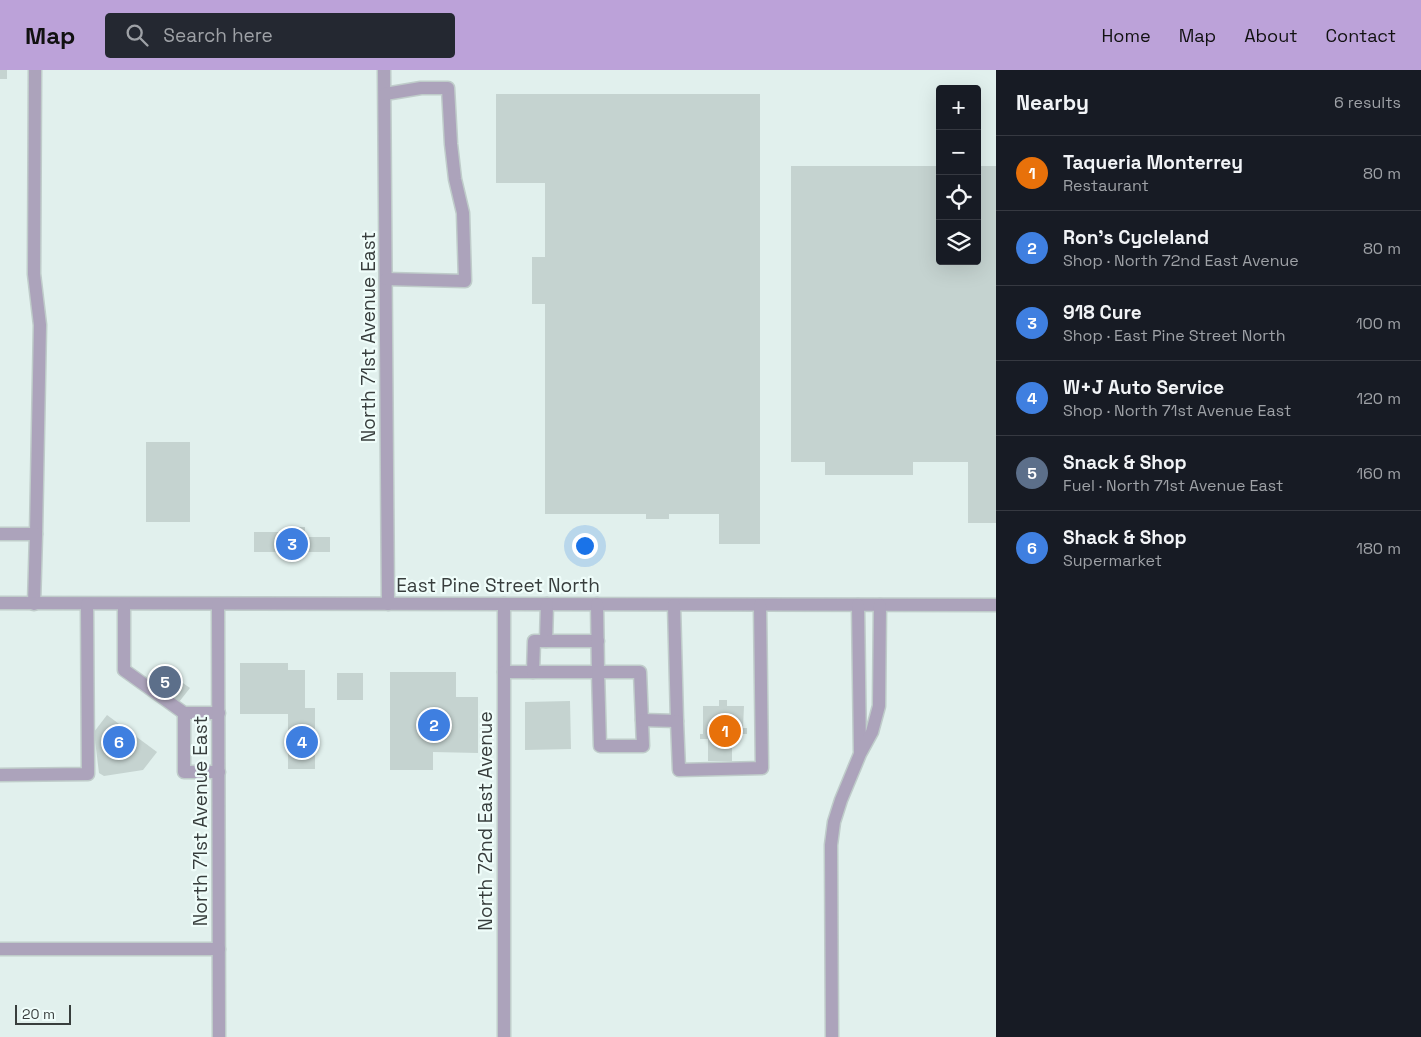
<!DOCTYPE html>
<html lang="en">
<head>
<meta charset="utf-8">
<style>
  body { margin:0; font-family:"Space Grotesk",sans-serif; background:#242831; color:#f1f3f6 }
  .controls { position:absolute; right:15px; top:15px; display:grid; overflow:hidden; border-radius:5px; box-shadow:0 5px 20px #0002 }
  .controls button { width:45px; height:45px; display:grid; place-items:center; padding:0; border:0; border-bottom:1px solid #363941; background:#171b24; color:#f1f3f6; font:25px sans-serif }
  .scale { position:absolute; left:15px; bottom:12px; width:56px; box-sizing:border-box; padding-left:5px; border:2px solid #383e3d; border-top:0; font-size:14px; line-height:18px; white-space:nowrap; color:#383e3d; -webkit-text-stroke:4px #effdfa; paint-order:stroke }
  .you { position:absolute; left:584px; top:475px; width:18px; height:18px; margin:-12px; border:4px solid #fff; border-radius:50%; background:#1a73e8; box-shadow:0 0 0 8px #1a73e833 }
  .badge { display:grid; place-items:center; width:32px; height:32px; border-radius:50%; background:#bca2d9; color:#fff; font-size:16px; font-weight:700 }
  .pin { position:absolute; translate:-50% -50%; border:2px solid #fff; box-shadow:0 1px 5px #0006 }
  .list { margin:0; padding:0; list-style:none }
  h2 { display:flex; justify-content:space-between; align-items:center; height:65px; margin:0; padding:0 20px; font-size:21px }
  h2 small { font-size:16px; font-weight:400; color:#9ea1a6 }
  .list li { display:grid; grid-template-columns:32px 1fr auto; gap:15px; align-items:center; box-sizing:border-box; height:75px; padding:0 20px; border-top:1px solid #363941 }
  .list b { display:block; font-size:19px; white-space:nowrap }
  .list p { margin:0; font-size:16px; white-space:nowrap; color:#9ea1a6 }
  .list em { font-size:16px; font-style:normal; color:#9ea1a6 }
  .icon { flex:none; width:28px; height:28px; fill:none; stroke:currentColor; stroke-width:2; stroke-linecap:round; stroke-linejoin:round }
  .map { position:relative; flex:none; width:996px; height:967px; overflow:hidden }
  header { display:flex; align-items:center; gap:30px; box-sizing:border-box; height:70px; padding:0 25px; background:#bca2d9; color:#111 }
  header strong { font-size:24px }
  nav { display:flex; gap:28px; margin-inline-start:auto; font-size:18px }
  .search { width:350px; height:45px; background:#242831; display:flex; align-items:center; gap:12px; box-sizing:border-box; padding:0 18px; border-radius:5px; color:#9ea1a6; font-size:19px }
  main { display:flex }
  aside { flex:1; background:#171b24 }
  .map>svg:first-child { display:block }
  .building { fill:#c5d3d0 }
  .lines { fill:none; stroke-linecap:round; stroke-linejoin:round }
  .minor-casing { stroke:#bfccca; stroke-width:15 }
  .minor { stroke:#aca3bb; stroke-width:12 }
  .labels { text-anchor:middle; stroke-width:4.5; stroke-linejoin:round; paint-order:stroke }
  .street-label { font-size:19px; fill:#383e3d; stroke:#effdfa }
</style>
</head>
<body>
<header>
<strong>Map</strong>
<div class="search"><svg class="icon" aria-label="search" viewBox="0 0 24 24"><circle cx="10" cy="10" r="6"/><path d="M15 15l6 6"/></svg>Search here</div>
<nav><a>Home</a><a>Map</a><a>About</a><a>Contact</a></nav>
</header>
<main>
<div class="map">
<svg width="996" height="967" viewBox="0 0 996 967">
  <rect width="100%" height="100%" fill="#e1f0ed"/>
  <g class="building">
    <rect x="0" y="0" width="7" height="9"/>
    <path d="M496,24H760V474H719V444H669V449H646V444H545V234H532V187H545V113H496Z"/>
    <path d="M791,96H940V191H977V96H996V453H968V392H913V405H825V392H791Z"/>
    <rect x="146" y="372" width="44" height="80"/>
    <path d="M293,457H305V467H330V482H254V462H288V467H293Z"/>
    <path d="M240,593H288V600H305V638H315V699H288V644H240Z"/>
    <path d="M160,597L190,618L179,632L150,611Z"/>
    <path d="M390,602H456V627H478V683L433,682V700H390Z"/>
    <rect x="337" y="603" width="26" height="27"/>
    <path d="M719,630H727V636H744L743,658H747V664H732V691H708V669H700V664H703V636H719Z"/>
    <path d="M570,631L571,679L525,680V632Z"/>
    <path d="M107,645L157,682L143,700L104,706L99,703L94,662Z"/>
  </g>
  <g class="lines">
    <defs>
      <g id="minor">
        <path d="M35,0L34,204L40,255L36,464"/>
        <path d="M384,0L388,534"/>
        <path d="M385,24L421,18H448L451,74L455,109L463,143L465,211L386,209"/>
        <path d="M0,464H36L34,534"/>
        <path d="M0,533L996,535"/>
        <path d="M124,534V600L184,643H219"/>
        <path d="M218,534L219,967"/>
        <path d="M504,534V967"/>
        <path d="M547,534L546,571H598"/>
        <path d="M858,535L860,681"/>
        <path d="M504,602H598L597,534"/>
        <path d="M533,602L534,571H546"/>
        <path d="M598,602H640L643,676H600Z"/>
        <path d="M184,643V702H219"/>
        <path d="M642,650L677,651L674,535"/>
        <path d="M677,651L679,700L762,698L760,535"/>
        <path d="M0,705L88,704L87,534"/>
        <path d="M0,879H219"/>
        <path d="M832,967L831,775L834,752L841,730L860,684L872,662L879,636L880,535"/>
      </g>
    </defs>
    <use href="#minor" class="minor-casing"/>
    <use href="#minor" class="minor"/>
  </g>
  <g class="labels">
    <g class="street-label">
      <text transform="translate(368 267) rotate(-90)" y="7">North 71st Avenue East</text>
      <text x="498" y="522">East Pine Street North</text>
      <text transform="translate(200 751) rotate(-90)" y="7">North 71st Avenue East</text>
      <text transform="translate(485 751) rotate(-90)" y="7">North 72nd East Avenue</text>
    </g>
  </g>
</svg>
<div class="controls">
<button>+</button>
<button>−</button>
<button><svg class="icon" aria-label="locate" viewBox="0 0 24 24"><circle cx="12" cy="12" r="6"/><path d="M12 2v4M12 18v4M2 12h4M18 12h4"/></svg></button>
<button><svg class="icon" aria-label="layers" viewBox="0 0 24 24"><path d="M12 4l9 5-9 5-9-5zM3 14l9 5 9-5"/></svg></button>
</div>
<div class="scale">20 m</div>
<div class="you"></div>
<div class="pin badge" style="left:725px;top:661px;background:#e8710a">1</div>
<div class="pin badge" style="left:434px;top:655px;background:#3f7fe0">2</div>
<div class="pin badge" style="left:292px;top:474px;background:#3f7fe0">3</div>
<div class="pin badge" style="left:302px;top:672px;background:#3f7fe0">4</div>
<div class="pin badge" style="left:165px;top:612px;background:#5c6f8a">5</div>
<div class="pin badge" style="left:119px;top:672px;background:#3f7fe0">6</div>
</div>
<aside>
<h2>Nearby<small>6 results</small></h2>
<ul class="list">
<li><span class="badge" style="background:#e8710a">1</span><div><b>Taqueria Monterrey</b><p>Restaurant</p></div><em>80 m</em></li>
<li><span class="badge" style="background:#3f7fe0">2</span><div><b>Ron's Cycleland</b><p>Shop · North 72nd East Avenue</p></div><em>80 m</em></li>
<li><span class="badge" style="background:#3f7fe0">3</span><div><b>918 Cure</b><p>Shop · East Pine Street North</p></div><em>100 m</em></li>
<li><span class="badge" style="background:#3f7fe0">4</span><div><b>W+J Auto Service</b><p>Shop · North 71st Avenue East</p></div><em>120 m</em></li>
<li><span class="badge" style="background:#5c6f8a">5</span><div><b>Snack &amp; Shop</b><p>Fuel · North 71st Avenue East</p></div><em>160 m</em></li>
<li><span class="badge" style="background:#3f7fe0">6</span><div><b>Shack &amp; Shop</b><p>Supermarket</p></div><em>180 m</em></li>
</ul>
</aside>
</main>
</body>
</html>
